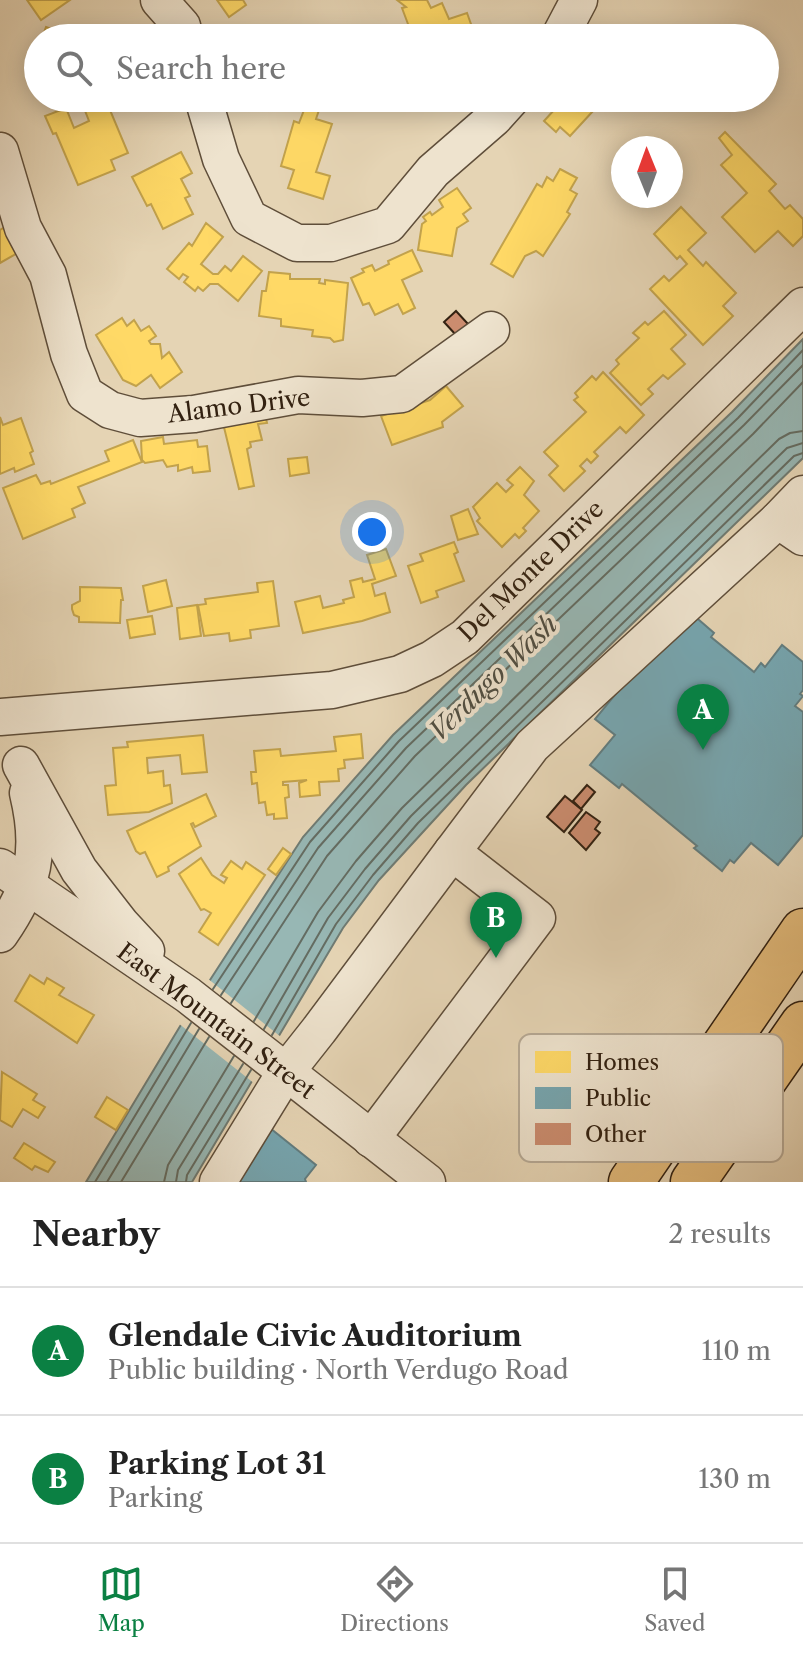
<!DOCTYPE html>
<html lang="en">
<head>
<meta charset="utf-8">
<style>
  body { margin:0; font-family:"Libre Caslon Text",serif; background:#f6f6f6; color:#222 }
  .compass { position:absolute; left:611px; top:136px; width:72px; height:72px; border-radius:50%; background:#fff; box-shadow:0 4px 20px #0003; rotate:359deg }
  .you { position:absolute; left:372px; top:532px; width:28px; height:28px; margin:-20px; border:6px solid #fff; border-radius:50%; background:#1a73e8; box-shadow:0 0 0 12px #1a73e833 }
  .badge { display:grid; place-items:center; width:52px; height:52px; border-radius:50%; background:#0b8043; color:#fff; font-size:26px; font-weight:700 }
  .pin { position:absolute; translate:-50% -66px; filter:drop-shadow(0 2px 4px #0008) }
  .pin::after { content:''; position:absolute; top:42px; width:28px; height:24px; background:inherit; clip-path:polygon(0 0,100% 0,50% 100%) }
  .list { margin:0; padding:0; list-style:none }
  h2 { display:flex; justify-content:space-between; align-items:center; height:104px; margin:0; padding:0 32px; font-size:34px }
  h2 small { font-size:26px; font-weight:400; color:#767676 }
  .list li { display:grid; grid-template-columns:52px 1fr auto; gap:24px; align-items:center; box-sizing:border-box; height:128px; padding:0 32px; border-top:2px solid #e0e0e0 }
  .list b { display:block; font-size:30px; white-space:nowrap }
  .list p { margin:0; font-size:26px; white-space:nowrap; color:#767676 }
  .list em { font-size:26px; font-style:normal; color:#767676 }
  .icon { flex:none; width:44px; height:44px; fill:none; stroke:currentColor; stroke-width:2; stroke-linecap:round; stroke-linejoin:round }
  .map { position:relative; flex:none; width:803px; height:1182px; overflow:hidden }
  .search { position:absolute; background:#fff; box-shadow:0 4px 20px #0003; left:24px; right:24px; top:24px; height:88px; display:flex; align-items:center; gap:20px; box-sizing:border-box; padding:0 28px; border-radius:44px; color:#767676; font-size:30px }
  .sheet { height:360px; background:#fff }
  nav { display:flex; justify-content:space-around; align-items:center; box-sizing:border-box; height:112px; border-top:2px solid #e0e0e0; background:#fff; font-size:22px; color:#767676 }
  nav a { display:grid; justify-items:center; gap:4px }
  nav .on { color:#0b8043 }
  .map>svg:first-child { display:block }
  .water { fill:#97b7b4; stroke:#6f7b73; stroke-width:2 }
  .pier { fill:#e5d4b4 }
  .homes { fill:#ffd966; stroke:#c2a24c; stroke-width:2 }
  .public { fill:#76a5af; stroke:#627d80; stroke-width:2 }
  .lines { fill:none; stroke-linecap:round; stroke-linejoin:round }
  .shore { stroke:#646c62; stroke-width:2 }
  .building { fill:#cb8c6f; stroke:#322111; stroke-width:2 }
  .minor-casing { stroke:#5f4e3a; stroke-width:39 }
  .major-casing { stroke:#322111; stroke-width:47 }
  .minor { stroke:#eee3ce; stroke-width:36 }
  .major { stroke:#e2ba7a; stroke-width:44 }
  .labels { text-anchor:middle; stroke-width:8; stroke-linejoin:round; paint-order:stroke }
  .street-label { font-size:24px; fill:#322111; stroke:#eee3ce }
  .water-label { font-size:26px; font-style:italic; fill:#504e42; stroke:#eee3ce }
  .key { fill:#eee3ce; stroke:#b6a995; stroke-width:2 }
  .key-label { font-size:22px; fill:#322111 }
</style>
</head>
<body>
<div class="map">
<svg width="803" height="1182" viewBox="0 0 803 1182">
  <rect width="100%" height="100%" fill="#e5d4b4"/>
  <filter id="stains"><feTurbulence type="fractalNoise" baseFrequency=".0025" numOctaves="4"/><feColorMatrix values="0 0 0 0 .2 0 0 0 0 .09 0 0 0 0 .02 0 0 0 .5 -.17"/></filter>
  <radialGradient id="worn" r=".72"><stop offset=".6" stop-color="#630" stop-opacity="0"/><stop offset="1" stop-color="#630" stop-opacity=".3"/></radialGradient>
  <path class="water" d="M803,339V458L466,785L379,880L343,928L192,1182H86L182,1023L303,837L393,735L732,412Z"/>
  <path class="pier" d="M207,978L281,1037L255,1084L178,1023Z"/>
  <g class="homes">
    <path d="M27,0H70L41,20Z"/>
    <path d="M217,0H243L246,5L229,17Z"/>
    <path d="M397,0H427L431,8L442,3L449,19L467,13L476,38H407L411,32L402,8L406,7Z"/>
    <path d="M46,27L64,34L67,27L90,35L89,38H42Z"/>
    <path d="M95,98H105L128,153L111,160L115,170L78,185L56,133L53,134L45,116L66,108L74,128L89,121L82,103Z"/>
    <path d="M295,98H323L316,119L332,124L316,172L330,176L323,199L288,188L294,170L281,166L294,121L299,123L304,110L293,106Z"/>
    <path d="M565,98H611L608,101L605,98L570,136L560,127L556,132L544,121Z"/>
    <path d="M725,132L776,184L769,191L785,209L790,205L803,219V236L793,246L778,231L755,252L722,217L747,193L721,165L732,155L719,138Z"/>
    <path d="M181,152L192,173L181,179L190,196L185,198L193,214L163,229L151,204L147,206L132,177Z"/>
    <path d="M560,169L577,178L570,190L577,194L567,212L570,214L543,256L536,251L525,256L513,277L491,264L537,184L542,187L547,177L553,181Z"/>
    <path d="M457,188L471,208L463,214L468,221L457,228L452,256L418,250L422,224L426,221L423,217L430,212L432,215L443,207L439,200Z"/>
    <path d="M681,207L706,233L688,250L703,266L706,262L736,293L723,306L733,316L703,345L650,289L664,276L669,281L687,264L680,256L677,259L654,234Z"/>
    <path d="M206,223L223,237L201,264L213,274H218L225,266L231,271L243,256L262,271L238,301L218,284H210L203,291L198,287L195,291L184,282L188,277L183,274L179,279L167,269L189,243L192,246Z"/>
    <path d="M7,226L21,251L0,263V230Z"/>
    <path d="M412,250L422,271L402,280L415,308L403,314L398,304L375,315L369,303L363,305L351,278L364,272L362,269L372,265L375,271L389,264L388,261Z"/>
    <path d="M269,272L290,274V279H320L319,283L325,284V280L348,283L343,340L334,342L330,338L312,336L313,330L281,326V319L259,316L262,291H266Z"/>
    <path d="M664,311L686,335L671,349L685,364L668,379L663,375L648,389L653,394L641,405L610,373L619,364L616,360L639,338L633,333L645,322L648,325Z"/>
    <path d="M122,318L127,326L134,320L141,331L149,326L156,336L149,341L151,344H160L162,358L169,352L182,372L160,388L151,375L136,386L123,380L96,335Z"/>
    <path d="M603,372L644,415L626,433L620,427L594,452L598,456L591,463L587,459L580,466L585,471L564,491L549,475L558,466L544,452L586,412L574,400L578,397L575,393L592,376L596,380Z"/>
    <path d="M446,386L463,406L442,422L443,427L392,445L381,416L430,400Z"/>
    <path d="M264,410L267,423L258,424L262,440L250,442L251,447L247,449L254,486L239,489L222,419Z"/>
    <path d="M0,417L3,425L21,418L33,451L30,453L34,464L15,472L14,468L0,474Z"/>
    <path d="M163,437L164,444L197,440L198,447L207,446L210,471L193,473L192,467L178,471V465L167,467L163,460L145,463L142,460L141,441Z"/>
    <path d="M133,440L142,462L78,487L85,503L72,509L75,517L23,539L3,488L36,475L41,484L50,481L51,484L109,461L105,451Z"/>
    <path d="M307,457L309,473L290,476L288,459Z"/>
    <path d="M520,467L534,481L524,495L539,511L523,528L526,531L519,538L515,534L502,547L477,521L480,518L473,507L497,483L506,492L513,485L507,480Z"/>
    <path d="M468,509L478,534L458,540L451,516Z"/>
    <path d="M454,542L458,552L454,554L464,581L436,591L438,597L421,603L408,566L423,561L420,554Z"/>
    <path d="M386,549L396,576L372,584L375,596L385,593L390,612L362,621L303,633L295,602L320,596L323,608L344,603L343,600L354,597L350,581L362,578L363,582L375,579L367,555Z"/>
    <path d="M166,580L172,606L148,612L143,586Z"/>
    <path d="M273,581L279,626L250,630L251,638L230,641L229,633L204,636L198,605L206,604L205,599L258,592L257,583Z"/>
    <path d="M80,587L121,588L123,600H121L120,623L79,622V617L74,615L72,609V605L80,601Z"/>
    <path d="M197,605L201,636L180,639L177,608Z"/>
    <path d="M152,616L155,634L130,638L127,620Z"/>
    <path d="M361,734L363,758L344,760L345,768L338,769L339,781L319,782L320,795L300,797L299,783L307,780L283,782V785H288L289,797L285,798L287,818L274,819V814L267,815L265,802L259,803L257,783L252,784L251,772H256L254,751L280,749L281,756L336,751L334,737Z"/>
    <path d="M203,735L207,772L182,774L180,755L147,758L148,773L163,771L164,786L170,785L172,803L149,812L108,815L105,786L116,785L113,748L128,747L127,742Z"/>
    <path d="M206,794L216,816L195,827L193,823L191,824L201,846L168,867L169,871L157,877L145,852L140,854L136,851L127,831Z"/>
    <path d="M283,848L291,854L276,875L268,869Z"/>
    <path d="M201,858L212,875L224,883L227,878L221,875L231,861L242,869L246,862L265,875L218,945L199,932L211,913L204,909L201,910L179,874Z"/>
    <path d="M30,975L44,984L47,978L64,988L59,995L94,1015L77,1043L15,1001Z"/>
    <path d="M2,1072L37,1094L33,1100L45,1107L38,1118L23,1109L12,1127L0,1120Z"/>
    <path d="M107,1097L128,1110L116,1130L95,1117Z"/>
    <path d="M24,1143L55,1162L48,1172L35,1166L32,1170L14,1158Z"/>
  </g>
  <g class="public">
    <path d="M691,613L714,633L711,637L754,672L761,663L765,667L782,645L803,662V690L800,694L803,696L795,706L803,712V835L778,865L751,843L734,863L730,860L722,871L694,848L697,846L622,784L619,788L590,765L615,735L595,719L647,656Z"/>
    <path d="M270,1128L316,1165L305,1179L306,1182H240L233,1174Z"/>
  </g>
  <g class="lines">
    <g class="shore">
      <path d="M213,989L310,842L399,741L738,418L803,350"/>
      <path d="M221,995L318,848L406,748L744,425L803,365"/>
      <path d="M231,1003L327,856L415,756L753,434L803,382"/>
      <path d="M254,1021L318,912L356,861L402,808L779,439L790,433L803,431"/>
      <path d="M264,1029L328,918L365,869L411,816L787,448L803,443"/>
      <path d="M272,1035L336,924L373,875L418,823L794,456L803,453"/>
      <path d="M95,1182L191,1023"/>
      <path d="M107,1182L199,1029"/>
      <path d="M121,1182L209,1037"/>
      <path d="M164,1182L168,1165L234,1056"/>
      <path d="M176,1182L178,1170L243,1064"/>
      <path d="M186,1182L187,1175L251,1070"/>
    </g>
  </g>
  <g class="building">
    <path d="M456,311L468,324L456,335L444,322Z"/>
    <path d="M587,785L595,792L581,809L573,801Z"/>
    <path d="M565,796L582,810L564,832L547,817Z"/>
    <path d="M586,812L600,822L595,829L600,833L586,850L569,833Z"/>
  </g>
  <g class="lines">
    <defs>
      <g id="minor">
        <path d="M159,0L182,26L185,38"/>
        <path d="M559,38L579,0"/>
        <path d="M203,98L221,159L249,218L297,243H331L388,225L433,171L494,118L512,98"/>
        <path d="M0,151L23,228L48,275L69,354L85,394L110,410L140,418L194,414L298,395L362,398L402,394L491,330"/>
        <path d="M803,494L778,520L803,537"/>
        <path d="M0,717L332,690L400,674L432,659L465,637L803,306"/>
        <path d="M21,765L79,870L121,924L146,951"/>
        <path d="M452,852L532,746L778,520"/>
        <path d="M0,867L188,995L427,1182"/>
        <path d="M0,934C34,885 42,851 28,793"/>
        <path d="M218,1182L285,1073L319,1030L452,852L537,918L371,1139"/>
      </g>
      <g id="major">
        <path d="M631,1182L803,931"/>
        <path d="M693,1182L803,1024"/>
      </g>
    </defs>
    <use href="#minor" class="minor-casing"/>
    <use href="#major" class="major-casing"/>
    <use href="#minor" class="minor"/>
    <use href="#major" class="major"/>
  </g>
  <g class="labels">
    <g class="street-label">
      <text transform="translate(239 406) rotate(-7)" y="8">Alamo Drive</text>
      <text transform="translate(531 571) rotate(-44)" y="8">Del Monte Drive</text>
      <text transform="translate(216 1021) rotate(37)" y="8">East Mountain Street</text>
    </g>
    <g class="water-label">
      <text transform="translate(493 678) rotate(-44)" y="9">Verdugo Wash</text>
    </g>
  </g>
  <rect x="519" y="1034" width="264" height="128" rx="12" class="key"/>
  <rect x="535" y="1051" width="36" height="22" fill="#ffd966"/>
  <rect x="535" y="1087" width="36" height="22" fill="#76a5af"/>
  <rect x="535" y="1123" width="36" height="22" fill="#cb8c6f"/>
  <g class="key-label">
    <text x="585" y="1070">Homes</text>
    <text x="585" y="1106">Public</text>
    <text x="585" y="1142">Other</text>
  </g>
  <rect width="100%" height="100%" filter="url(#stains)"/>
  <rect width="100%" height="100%" fill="url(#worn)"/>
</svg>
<svg class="compass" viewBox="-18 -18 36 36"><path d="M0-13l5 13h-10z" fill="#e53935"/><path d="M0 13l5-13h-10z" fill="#767676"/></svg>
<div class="you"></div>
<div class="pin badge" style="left:703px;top:750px">A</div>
<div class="pin badge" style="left:496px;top:958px">B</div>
<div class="search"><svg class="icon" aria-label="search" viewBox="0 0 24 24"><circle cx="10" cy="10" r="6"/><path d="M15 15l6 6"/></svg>Search here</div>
</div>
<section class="sheet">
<h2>Nearby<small>2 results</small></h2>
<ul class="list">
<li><span class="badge">A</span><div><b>Glendale Civic Auditorium</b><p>Public building · North Verdugo Road</p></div><em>110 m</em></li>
<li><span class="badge">B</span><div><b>Parking Lot 31</b><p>Parking</p></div><em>130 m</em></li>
</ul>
</section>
<nav>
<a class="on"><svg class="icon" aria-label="map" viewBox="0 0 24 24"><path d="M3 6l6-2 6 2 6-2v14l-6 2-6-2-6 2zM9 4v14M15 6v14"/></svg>Map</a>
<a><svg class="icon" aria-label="directions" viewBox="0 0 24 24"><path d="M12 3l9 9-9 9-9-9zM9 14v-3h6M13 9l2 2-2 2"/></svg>Directions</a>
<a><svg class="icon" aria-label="saved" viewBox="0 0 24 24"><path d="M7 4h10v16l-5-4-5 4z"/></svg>Saved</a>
</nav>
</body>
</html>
